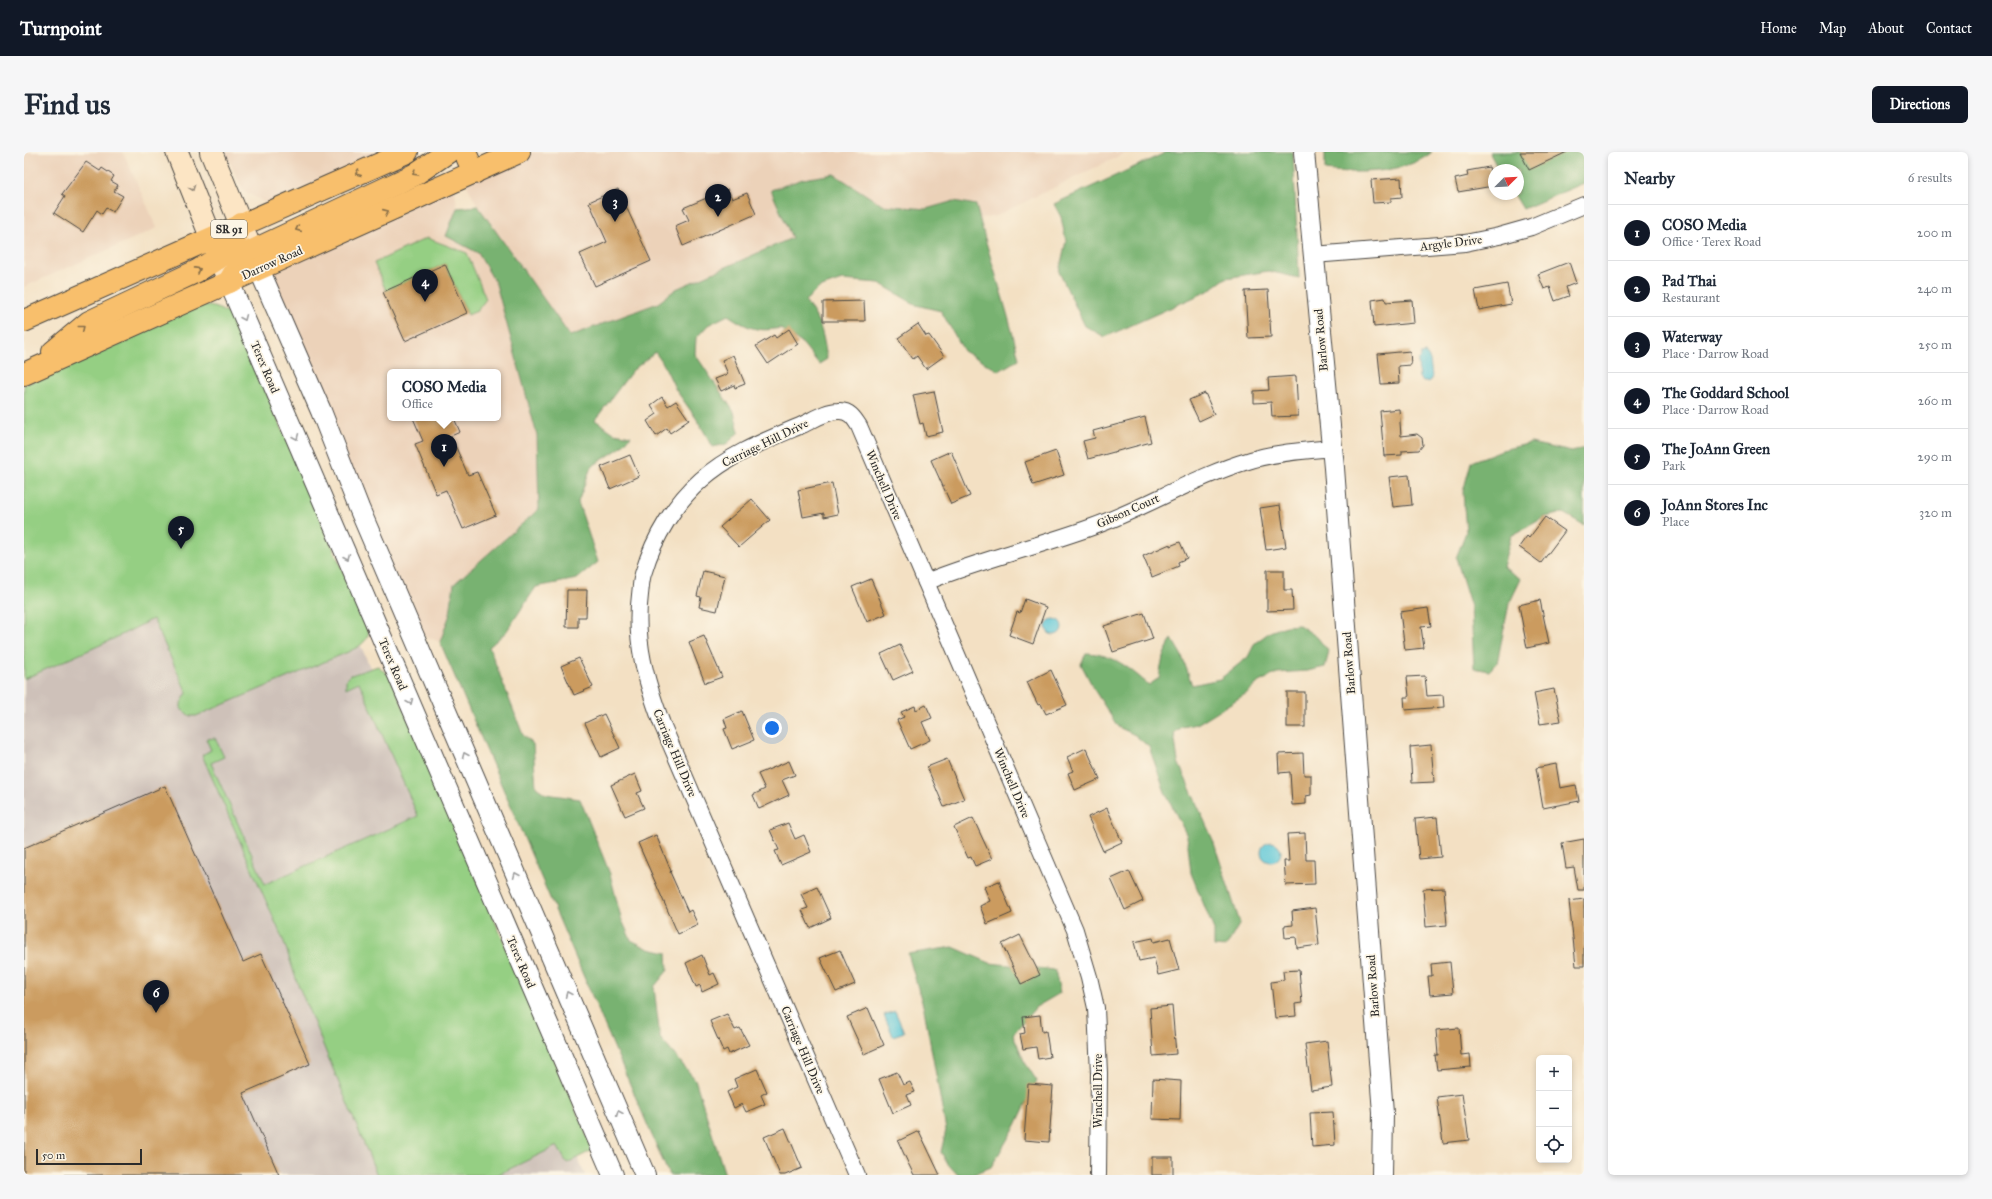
<!DOCTYPE html>
<html lang="en">
<head>
<meta charset="utf-8">
<style>
  body { margin:0; font-family:"IM FELL Great Primer",serif; background:#f6f6f7; color:#1f2937 }
  .controls { position:absolute; right:12px; bottom:12px; display:grid; overflow:hidden; border-radius:6px; box-shadow:0 2px 6px #0003 }
  .controls button { width:36px; height:36px; display:grid; place-items:center; padding:0; border:0; border-bottom:1px solid #e0e1e3; background:#fff; color:#1f2937; font:20px sans-serif }
  .compass { position:absolute; left:1464px; top:12px; width:36px; height:36px; border-radius:50%; background:#fff; box-shadow:0 2px 6px #0003; rotate:66deg }
  .scale { position:absolute; left:12px; bottom:10px; width:106px; box-sizing:border-box; padding-left:4px; border:2px solid #2b2b2b; border-top:0; font-size:11px; line-height:14px; white-space:nowrap; color:#2b2b2b; -webkit-text-stroke:3px #fcf5e5; paint-order:stroke }
  .you { position:absolute; left:748px; top:576px; width:14px; height:14px; margin:-10px; border:3px solid #fff; border-radius:50%; background:#1a73e8; box-shadow:0 0 0 6px #1a73e833 }
  .badge { display:grid; place-items:center; width:26px; height:26px; border-radius:50%; background:#111827; color:#fff; font-size:13px; font-weight:700 }
  .pin { position:absolute; translate:-50% -33px; filter:drop-shadow(0 1px 2px #0008) }
  .pin::after { content:''; position:absolute; top:21px; width:14px; height:12px; background:inherit; clip-path:polygon(0 0,100% 0,50% 100%) }
  .popup { position:absolute; left:363px; top:217px; width:114px; height:52px; box-sizing:border-box; display:grid; place-content:center; border-radius:6px; background:#fff; filter:drop-shadow(0 1px 3px #0005); font-size:13px; white-space:nowrap; color:#747a83 }
  .popup b { font-size:15px; color:#1f2937 }
  .popup::after { content:''; position:absolute; left:50%; top:100%; margin-left:-8px; border:8px solid transparent; border-top-color:#fff }
  .list { margin:0; padding:0; list-style:none }
  h2 { display:flex; justify-content:space-between; align-items:center; height:52px; margin:0; padding:0 16px; font-size:17px }
  h2 small { font-size:13px; font-weight:400; color:#747a83 }
  .list li { display:grid; grid-template-columns:26px 1fr auto; gap:12px; align-items:center; box-sizing:border-box; height:56px; padding:0 16px; border-top:1px solid #e0e1e3 }
  .list b { display:block; font-size:15px; white-space:nowrap }
  .list p { margin:0; font-size:13px; white-space:nowrap; color:#747a83 }
  .list em { font-size:13px; font-style:normal; color:#747a83 }
  .icon { flex:none; width:22px; height:22px; fill:none; stroke:currentColor; stroke-width:2; stroke-linecap:round; stroke-linejoin:round }
  .map { position:relative; flex:none; width:1560px; height:1023px; overflow:hidden; border-radius:6px }
  header { display:flex; align-items:center; gap:24px; box-sizing:border-box; height:56px; padding:0 20px; background:#111827; color:#fff }
  header strong { font-size:19px }
  nav { display:flex; gap:22px; margin-inline-start:auto; font-size:14px }
  .intro { display:flex; align-items:center; justify-content:space-between; box-sizing:border-box; height:96px; padding:0 24px }
  h1 { margin:0; font-size:28px }
  .button { padding:10px 18px; border-radius:6px; background:#111827; color:#fff; font-size:14px; font-weight:700 }
  main { display:flex; gap:24px; padding:0 24px }
  aside { flex:1; background:#fff; border-radius:6px; box-shadow:0 2px 6px #0003 }
  .map>svg:first-child { display:block }
  .built { fill:#ecd2b9; fill-rule:evenodd }
  .industrial { fill:#cec1b9 }
  .green { fill:#95cf83; stroke:#607d57 }
  .forest { fill:#78b271; stroke:#526e4e }
  .water { fill:#5dc7d7; stroke:#447981 }
  .building { fill:#cb9b5f }
  .lines { fill:none; stroke-linecap:round; stroke-linejoin:round }
  .minor-casing { stroke:#494642; stroke-width:18 }
  .tertiary-casing { stroke:#494642; stroke-width:22 }
  .secondary-casing { stroke:#494642; stroke-width:24 }
  .primary-casing { stroke:#494642; stroke-width:24 }
  .minor { stroke:#fff; stroke-width:16 }
  .tertiary { stroke:#fff; stroke-width:20 }
  .secondary { stroke:#fce5c4; stroke-width:22 }
  .primary { stroke:#f8bf6c; stroke-width:22 }
  .oneway { stroke:#876e48 }
  .oneway2 { stroke:#948878 }
  .oneway3 { stroke:#a0a0a0 }
  .labels { text-anchor:middle; stroke-width:3.5; stroke-linejoin:round; paint-order:stroke }
  .shield { fill:#fcf5e5; stroke:#6a6863; stroke-width:1 }
  .shield-label { font-size:11px; font-weight:bold; fill:#2b2b2b }
  .street-label { font-size:12px; fill:#2b2b2b; stroke:#fcf5e5 }
</style>
</head>
<body>
<header>
<strong>Turnpoint</strong>
<nav><a>Home</a><a>Map</a><a>About</a><a>Contact</a></nav>
</header>
<div class="intro"><h1>Find us</h1><a class="button">Directions</a></div>
<main>
<div class="map">
<svg width="1560" height="1023" viewBox="0 0 1560 1023">
  <rect width="100%" height="100%" fill="#fcf5e5"/>
  <filter id="ink" filterUnits="userSpaceOnUse"><feTurbulence type="fractalNoise" baseFrequency=".025" numOctaves="2"/><feDisplacementMap in="SourceGraphic" scale="8" xChannelSelector="R" yChannelSelector="G"/><feConvolveMatrix kernelMatrix="1 2 1 2 8 2 1 2 1" color-interpolation-filters="sRGB"/></filter>
  <filter id="wash" filterUnits="userSpaceOnUse"><feTurbulence type="fractalNoise" baseFrequency=".012" numOctaves="4" result="noise"/><feDisplacementMap in="SourceGraphic" scale="16" xChannelSelector="R" yChannelSelector="G"/><feGaussianBlur stdDeviation="0.9" result="paint"/><feColorMatrix in="noise" values="0 0 0 0 0 0 0 0 0 0 0 0 0 0 0 0 0 1.4 0 .05"/><feComposite in="paint" operator="in"/></filter>
  <g filter="url(#wash)">
    <rect width="100%" height="100%" fill="#f3e0c3"/>
    <g class="built">
      <path d="M0,0H99L133,76L0,135Z"/>
      <path d="M201,0H363L243,52L219,38Z"/>
      <path d="M509,0H1103L972,64L828,90L648,150L544,194L454,54L441,30Z"/>
      <path d="M430,29L433,56L422,84L454,101L472,132L513,283L515,357L430,432L426,462L416,490L387,479L235,117ZM366,220H474V266H366Z"/>
    </g>
    <path class="industrial" d="M130,467L163,542L159,547L172,564L337,494L561,1023H0V527L83,490Z"/>
    <g class="green">
      <path d="M403,86L443,101L462,147L453,159L444,163L421,112L362,139L350,111Z"/>
      <path d="M172,153C188,153 201,157 212,169L345,480C342,492 334,495 324,500L172,564H166L157,557V551L163,541L129,467L83,490L0,527V233L128,176Z"/>
      <path d="M354,514L366,524L569,998L543,1011L533,994L473,1023H353L273,830L260,790L178,603L187,598L182,587L191,586L200,605L187,611L241,732L394,664L335,530L322,536V528L327,523Z"/>
    </g>
    <g class="forest">
      <path d="M1143,0H1269L1275,126L1244,119L1202,126L1184,139L1081,185L1061,174L1035,120L1042,89L1037,65L1030,52Z"/>
      <path d="M1301,0H1408C1382,22 1332,22 1301,18Z"/>
      <path d="M1465,0H1560V31L1499,57L1490,42H1494V18H1475Z"/>
      <path d="M810,22L858,53L902,57L930,49L952,53C965,105 983,155 995,207L975,219L940,199L917,159L892,153L855,131L818,128L795,136L781,149C797,169 799,181 803,207L795,212L779,192L756,176C733,181 722,175 704,163L684,173L672,186L671,202L710,260L715,280L703,292L689,295L672,266L652,238L640,213L631,200L608,219L571,268L590,281L607,284L596,296L567,315L554,350L574,410L553,427L512,435L482,480L465,495L499,583L509,592L512,635L522,642L556,647L586,722L597,766L607,788L625,797L643,801L644,818L630,835L636,886L671,927L701,1023H645L416,490L426,462L430,432L515,357L513,283L472,132L454,101L422,84L433,56L454,54L546,184L634,151L652,137L768,86L747,38L779,27Z"/>
      <path d="M1507,291L1548,300L1560,296V373L1539,361L1521,365L1487,384L1479,415L1497,427L1485,452L1473,511L1465,519L1450,516L1447,455L1432,406L1442,380L1439,340L1447,310L1478,298Z"/>
      <path d="M1275,473L1293,485L1305,500L1301,515L1283,519L1253,521L1235,530L1223,541L1173,572L1158,575L1150,581L1154,610L1189,688L1216,771L1202,795L1190,794V778L1167,721L1163,684L1141,640L1125,595L1111,583L1094,575L1071,539L1057,512L1062,501C1090,502 1105,516 1125,533L1135,526L1139,504L1148,487L1158,504L1168,533L1196,527L1224,505L1231,491L1246,480L1262,474Z"/>
      <path d="M929,795L966,811L1031,818L1036,841L1012,855L989,882L1000,909L1013,929L992,973L967,1015L948,1023H934L923,1011L917,1000L922,978L900,857L884,802Z"/>
    </g>
    <g class="water">
      <path d="M1402,201L1406,208L1408,225L1405,230H1399L1395,226L1394,209L1397,205V202Z"/>
      <circle cx="1030" cy="475" r="8"/>
      <circle cx="1247" cy="700" r="10"/>
      <path d="M871,859L880,880L869,884L860,863Z"/>
    </g>
    <g id="blocks">
      <g class="building">
        <path d="M1496,0H1543L1505,18Z"/>
        <path d="M62,10L76,19L78,16L90,24L87,29L94,33L90,39L99,44L89,60L82,56L78,62L73,58L59,80L30,61L41,44L38,42Z"/>
        <path d="M1465,15L1469,34L1434,40L1431,27L1444,24L1443,19Z"/>
        <path d="M1377,26L1378,45L1367,46V50L1349,51L1347,28Z"/>
        <path d="M594,37L627,109L571,134L556,102L583,90L565,50Z"/>
        <path d="M704,37L708,47L723,41L732,62L659,94L651,74L665,68L659,56Z"/>
        <path d="M1545,110L1552,131L1542,135L1545,144L1531,149L1526,135L1520,137L1514,122Z"/>
        <path d="M421,112L443,161L381,189L359,140Z"/>
        <path d="M1483,132L1487,152L1455,158L1451,138Z"/>
        <path d="M1244,138L1247,185L1224,186L1221,139Z"/>
        <path d="M1361,146L1362,150L1388,148L1390,171L1350,175L1348,148Z"/>
        <path d="M840,149L841,169H799V150Z"/>
        <path d="M894,172L902,184L905,183L920,204L902,217L893,204L889,207L874,186Z"/>
        <path d="M765,177L774,192L744,212L732,194L750,183L752,186Z"/>
        <path d="M1386,199L1387,213L1374,214L1375,231L1357,232L1354,202Z"/>
        <path d="M709,203L721,232L711,236L710,233L697,239L691,227L704,222L698,208Z"/>
        <path d="M1272,224L1274,264L1248,265L1247,250L1230,251V239L1245,238L1244,226Z"/>
        <path d="M910,239L919,280L902,284L899,271L896,272L889,243Z"/>
        <path d="M1181,241L1190,262L1175,269L1165,248Z"/>
        <path d="M638,245L644,254L652,249L665,268L646,281L643,276L632,284L623,269L633,262L627,253Z"/>
        <path d="M1375,257L1377,284L1393,282L1398,286L1399,293L1395,298L1378,299V303L1360,304L1356,259Z"/>
        <path d="M1121,265L1127,290L1064,307L1059,289L1071,286L1069,279Z"/>
        <path d="M389,266H430L436,280L427,284L444,323L453,320L472,363L439,377L422,338L412,342L391,292L399,289Z"/>
        <path d="M927,299L946,344L927,352L907,308Z"/>
        <path d="M1032,299L1040,323L1009,333L1001,310Z"/>
        <path d="M606,303L615,324L586,337L577,315Z"/>
        <path d="M1385,323L1388,353L1369,355L1365,325Z"/>
        <path d="M808,331L814,362L800,365V361L779,365L774,338Z"/>
        <path d="M728,347L746,368L715,395L696,375Z"/>
        <path d="M1256,353L1262,395L1242,398L1236,356Z"/>
        <path d="M1521,365L1541,379L1517,411L1495,395L1503,384L1505,386Z"/>
        <path d="M1156,390L1163,406L1154,410L1155,414L1128,425L1119,404L1146,392V394Z"/>
        <path d="M1243,418H1260V438H1268L1269,458L1243,459Z"/>
        <path d="M679,419L701,424L693,459L675,455L677,445L673,444Z"/>
        <path d="M847,427L862,462L843,470L828,435Z"/>
        <path d="M543,438H563L562,465H554V475H542Z"/>
        <path d="M1001,447L1022,455L1009,492L985,483L993,460L996,461Z"/>
        <path d="M1516,448L1525,491L1503,496L1495,453Z"/>
        <path d="M1404,456L1407,474L1397,475L1400,496L1381,498L1376,460Z"/>
        <path d="M1120,461L1129,487L1089,500L1080,474Z"/>
        <path d="M680,484L698,525L681,531L665,490Z"/>
        <path d="M876,493L889,519L869,528L857,502Z"/>
        <path d="M555,506L569,535L550,543L537,514Z"/>
        <path d="M1027,518L1043,553L1022,562L1017,552L1014,553L1003,530Z"/>
        <path d="M1401,524L1403,544L1419,543L1420,555L1381,558L1380,545H1385L1383,525Z"/>
        <path d="M1530,537L1537,569L1516,572L1510,541Z"/>
        <rect x="1263" y="540" width="18" height="35"/>
        <path d="M902,553L908,566L898,570L906,588L886,597L873,568L880,565L877,560L891,554L892,558Z"/>
        <path d="M718,559L730,588L708,597L700,577L703,576L700,567Z"/>
        <path d="M580,562L596,596L577,605L561,571Z"/>
        <path d="M1407,593L1410,630L1388,631L1386,595Z"/>
        <path d="M1062,596L1076,627L1051,638L1044,621L1049,619L1043,605Z"/>
        <path d="M1279,601L1280,623H1287V643L1282,644V652L1268,653L1266,620L1255,621L1254,602Z"/>
        <path d="M923,607L940,647L920,655L903,615Z"/>
        <path d="M765,609L771,623L758,628L765,643L735,657L729,643L741,637L734,622Z"/>
        <path d="M1532,612L1536,636L1552,633L1555,649L1519,656L1512,616Z"/>
        <path d="M611,622L618,639L613,641L620,656L601,664L587,633Z"/>
        <path d="M141,634L219,810L237,802L286,912L219,941L255,1023H0V696Z"/>
        <path d="M1083,656L1098,690L1079,699L1064,665Z"/>
        <path d="M1413,665L1417,705L1395,707L1391,667Z"/>
        <path d="M949,666L968,707L951,714L947,705L944,706L930,675Z"/>
        <path d="M764,671L771,687L780,683L787,700L757,713L751,699L755,698L746,678Z"/>
        <path d="M1281,681L1282,708H1290L1291,732L1262,733L1260,709H1265L1263,682Z"/>
        <path d="M632,683L647,719L646,720L664,760L667,758L674,773L654,782L614,691Z"/>
        <path d="M1560,687V738H1554L1550,715L1542,716L1538,691Z"/>
        <path d="M1105,719L1119,749L1101,758L1087,727Z"/>
        <path d="M975,729L988,761L963,772L956,754L966,749L960,735Z"/>
        <path d="M793,735L807,766L786,776L778,758L784,756L777,742Z"/>
        <path d="M1420,736L1423,773L1402,775L1399,737Z"/>
        <path d="M1560,747V814H1552L1545,749Z"/>
        <path d="M1291,756L1295,793L1273,796L1272,785L1261,786L1260,774L1269,773L1268,759Z"/>
        <path d="M996,783L1016,823L997,832L978,792Z"/>
        <path d="M1129,786L1130,790L1146,786L1155,818L1134,823L1130,806L1115,809L1110,790Z"/>
        <path d="M816,798L831,832L812,840L796,806Z"/>
        <path d="M678,803L686,823L690,821L695,832L678,840L676,833L672,835L662,811Z"/>
        <path d="M1426,810L1429,841L1406,843L1404,824H1408L1407,812Z"/>
        <path d="M1275,818L1278,851L1271,852L1272,864L1251,866L1247,830L1260,828L1259,819Z"/>
        <path d="M1148,854L1152,902L1129,904L1126,856Z"/>
        <path d="M844,856L860,893L840,902L823,865Z"/>
        <path d="M703,862L711,878L716,876L725,893L705,902L703,897L699,899L686,869Z"/>
        <path d="M1016,863L1018,880L1022,879L1026,905L1014,907L1012,895L999,897L996,882L1001,881L999,865Z"/>
        <path d="M1435,876L1437,903L1446,902L1447,915L1413,918L1411,903H1414L1412,878Z"/>
        <path d="M1303,889L1308,935L1287,938L1281,892Z"/>
        <path d="M733,917L743,940L737,943L741,952L722,960L718,952L710,956L703,940L713,935L710,927Z"/>
        <path d="M873,920L879,933L886,930L891,940L883,943L887,953L869,961L855,927Z"/>
        <path d="M1129,927L1157,929L1156,968L1128,967Z"/>
        <path d="M1004,932L1029,934L1025,990L1000,988Z"/>
        <path d="M1438,942L1445,988L1419,991L1413,945Z"/>
        <path d="M1309,960L1311,993L1288,995L1286,961Z"/>
        <path d="M761,976L778,1016L761,1023H756L740,985Z"/>
        <path d="M895,979L916,1023H890L885,1013L874,989Z"/>
        <rect x="1128" y="1005" width="21" height="18"/>
      </g>
    </g>
  </g>
  <g filter="url(#ink)">
    <use href="#blocks" fill-opacity="0" stroke="#494642" stroke-width="1"/>
    <g class="lines">
      <defs>
        <g id="minor">
          <path d="M1289,103L1441,91L1475,84L1507,75L1560,53"/>
          <path d="M902,430C956,408 1013,395 1068,375C1122,356 1171,324 1227,308C1253,300 1281,299 1308,296"/>
          <path d="M833,1023L638,572C622,529 610,489 616,443C617,435 617,426 620,419C630,385 651,351 677,328C706,302 743,288 778,273C789,268 802,259 814,259C825,258 830,266 835,274L1051,778L1065,825L1072,856L1075,921L1074,1023"/>
        </g>
        <g id="tertiary">
          <path d="M1280,0L1310,316L1344,766L1359,961L1358,1023"/>
          <path d="M235,117L297,259L335,356L621,1023"/>
          <path d="M205,130L589,1023"/>
        </g>
        <g id="secondary">
          <path d="M153,0L205,130"/>
          <path d="M187,0L224,90"/>
        </g>
        <g id="primary">
          <path d="M441,0L450,21"/>
          <path d="M205,130L217,109L228,99L390,23L424,0"/>
          <path d="M0,169C128,113 255,56 383,0"/>
          <path d="M29,200L65,170L173,119L194,106L210,90L217,72"/>
          <path d="M0,222L495,0"/>
        </g>
      </defs>
      <use href="#minor" class="minor-casing"/>
      <use href="#tertiary" class="tertiary-casing"/>
      <use href="#secondary" class="secondary-casing"/>
      <use href="#primary" class="primary-casing"/>
      <use href="#minor" class="minor"/>
      <use href="#tertiary" class="tertiary"/>
      <use href="#secondary" class="secondary"/>
      <use href="#primary" class="primary"/>
    </g>
    <defs><path id="oneway-chevron" d="M-2-3.5L2.5 0L-2 3.5" fill="none" stroke-width="1.6" stroke-linecap="round" stroke-linejoin="round"/></defs>
    <g class="oneway">
      <use href="#oneway-chevron" transform="translate(334 21) rotate(157)"/>
      <use href="#oneway-chevron" transform="translate(391 21) rotate(149)"/>
      <use href="#oneway-chevron" transform="translate(362 60) rotate(-24)"/>
      <use href="#oneway-chevron" transform="translate(274 77) rotate(156)"/>
      <use href="#oneway-chevron" transform="translate(174 118) rotate(-29)"/>
      <use href="#oneway-chevron" transform="translate(58 176) rotate(-39)"/>
    </g>
    <use class="oneway2" href="#oneway-chevron" transform="translate(168 36) rotate(69)"/>
    <g class="oneway3">
      <use href="#oneway-chevron" transform="translate(220 166) rotate(67)"/>
      <use href="#oneway-chevron" transform="translate(272 285) rotate(67)"/>
      <use href="#oneway-chevron" transform="translate(323 405) rotate(67)"/>
      <use href="#oneway-chevron" transform="translate(386 550) rotate(67)"/>
      <use href="#oneway-chevron" transform="translate(441 603) rotate(-113)"/>
      <use href="#oneway-chevron" transform="translate(492 723) rotate(-113)"/>
      <use href="#oneway-chevron" transform="translate(544 842) rotate(-113)"/>
      <use href="#oneway-chevron" transform="translate(595 961) rotate(-113)"/>
    </g>
  </g>
  <g class="labels">
    <rect class="shield" x="187" y="68" width="36" height="18" rx="3"/>
    <g class="shield-label">
      <text x="205" y="81">SR 91</text>
    </g>
    <g class="street-label">
      <text transform="translate(1427 91) rotate(-7)" y="4">Argyle Drive</text>
      <text transform="translate(248 111) rotate(-24)" y="4">Darrow Road</text>
      <text transform="translate(1297 188) rotate(-95)" y="4">Barlow Road</text>
      <text transform="translate(241 215) rotate(67)" y="4">Terex Road</text>
      <text transform="translate(741 291) rotate(-26)" y="4">Carriage Hill Drive</text>
      <text transform="translate(860 333) rotate(67)" y="4">Winchell Drive</text>
      <text transform="translate(1104 359) rotate(-24)" y="4">Gibson Court</text>
      <text transform="translate(1325 511) rotate(-94)" y="4">Barlow Road</text>
      <text transform="translate(369 512) rotate(67)" y="4">Terex Road</text>
      <text transform="translate(651 601) rotate(67)" y="4">Carriage Hill Drive</text>
      <text transform="translate(988 631) rotate(67)" y="4">Winchell Drive</text>
      <text transform="translate(497 810) rotate(67)" y="4">Terex Road</text>
      <text transform="translate(1349 834) rotate(-94)" y="4">Barlow Road</text>
      <text transform="translate(779 898) rotate(67)" y="4">Carriage Hill Drive</text>
      <text transform="translate(1074 939) rotate(-90)" y="4">Winchell Drive</text>
    </g>
  </g>
</svg>
<div class="controls">
<button>+</button>
<button>−</button>
<button><svg class="icon" aria-label="locate" viewBox="0 0 24 24"><circle cx="12" cy="12" r="6"/><path d="M12 2v4M12 18v4M2 12h4M18 12h4"/></svg></button>
</div>
<svg class="compass" viewBox="-18 -18 36 36"><path d="M0-13l5 13h-10z" fill="#e53935"/><path d="M0 13l5-13h-10z" fill="#747a83"/></svg>
<div class="scale">50 m</div>
<div class="you"></div>
<div class="pin badge" style="left:420px;top:315px">1</div>
<div class="popup"><b>COSO Media</b>Office</div>
<div class="pin badge" style="left:694px;top:65px">2</div>
<div class="pin badge" style="left:591px;top:70px">3</div>
<div class="pin badge" style="left:401px;top:150px">4</div>
<div class="pin badge" style="left:157px;top:397px">5</div>
<div class="pin badge" style="left:132px;top:861px">6</div>
</div>
<aside>
<h2>Nearby<small>6 results</small></h2>
<ul class="list">
<li><span class="badge">1</span><div><b>COSO Media</b><p>Office · Terex Road</p></div><em>200 m</em></li>
<li><span class="badge">2</span><div><b>Pad Thai</b><p>Restaurant</p></div><em>240 m</em></li>
<li><span class="badge">3</span><div><b>Waterway</b><p>Place · Darrow Road</p></div><em>250 m</em></li>
<li><span class="badge">4</span><div><b>The Goddard School</b><p>Place · Darrow Road</p></div><em>260 m</em></li>
<li><span class="badge">5</span><div><b>The JoAnn Green</b><p>Park</p></div><em>290 m</em></li>
<li><span class="badge">6</span><div><b>JoAnn Stores Inc</b><p>Place</p></div><em>320 m</em></li>
</ul>
</aside>
</main>
</body>
</html>
